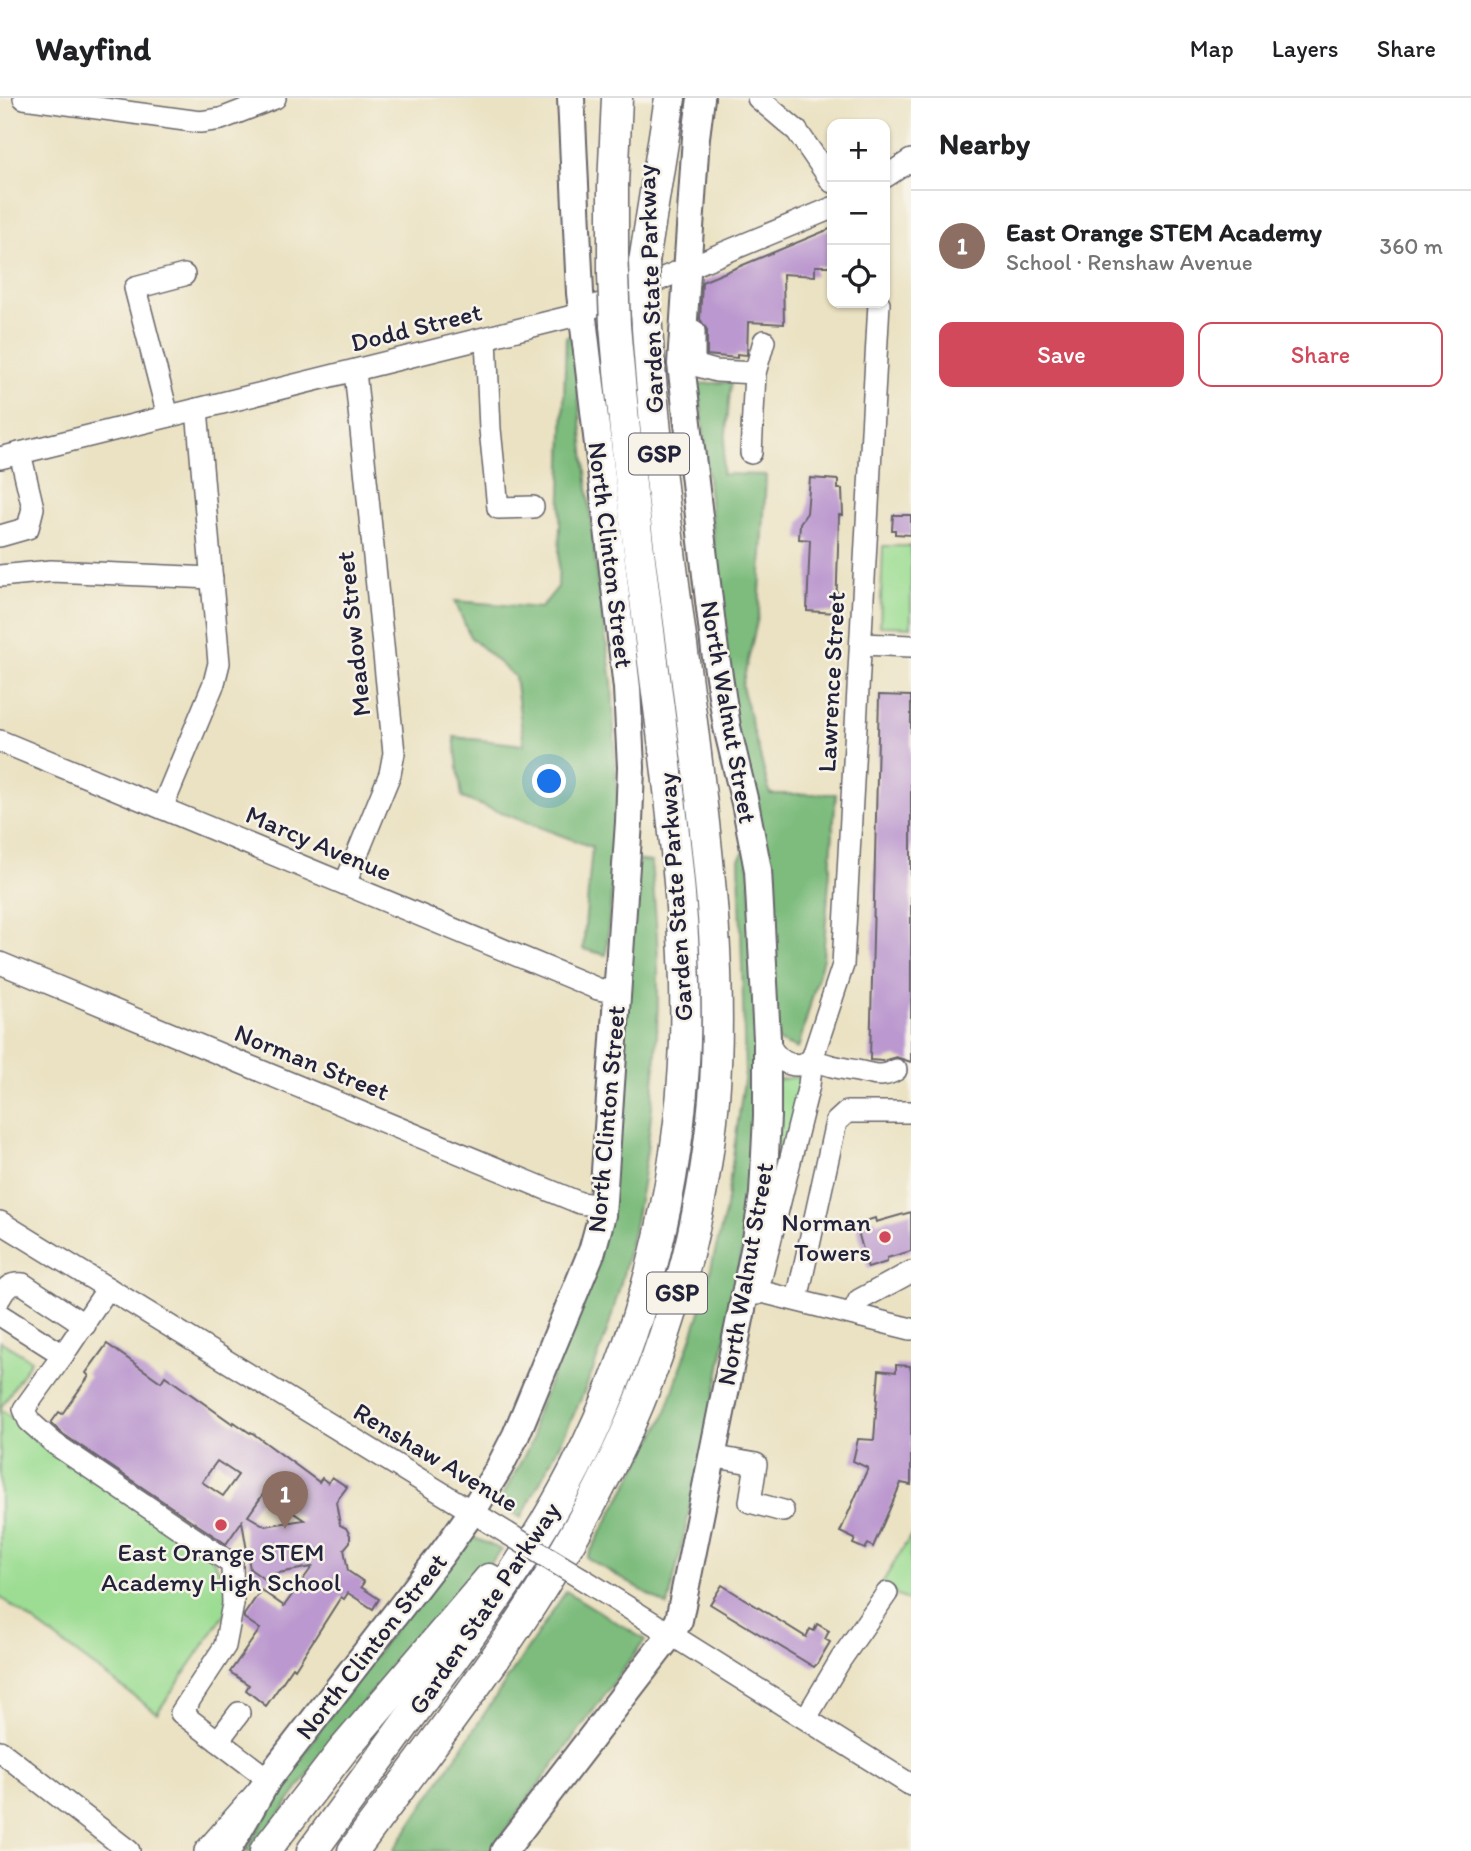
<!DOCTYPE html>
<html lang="en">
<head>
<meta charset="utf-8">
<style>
  body { margin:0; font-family:Itim,sans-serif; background:#f6f6f6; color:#202124 }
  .controls { position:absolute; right:21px; top:21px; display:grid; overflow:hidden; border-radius:14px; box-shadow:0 2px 5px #0004 }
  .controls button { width:63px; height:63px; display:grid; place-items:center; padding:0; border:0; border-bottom:2px solid #e0e0e0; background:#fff; color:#202124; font:35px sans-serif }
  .you { position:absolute; left:550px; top:684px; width:24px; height:24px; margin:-18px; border:5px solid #fff; border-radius:50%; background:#1a73e8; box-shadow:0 0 0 10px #1a73e833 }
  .badge { display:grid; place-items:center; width:46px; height:46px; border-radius:50%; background:#d1495b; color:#fff; font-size:23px; font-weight:700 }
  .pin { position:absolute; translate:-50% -58px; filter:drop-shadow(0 2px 4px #0008) }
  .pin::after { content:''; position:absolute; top:37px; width:24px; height:21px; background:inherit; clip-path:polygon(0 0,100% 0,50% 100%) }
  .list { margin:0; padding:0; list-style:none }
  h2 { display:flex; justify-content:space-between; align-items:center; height:91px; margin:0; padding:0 28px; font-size:30px }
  h2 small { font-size:23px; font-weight:400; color:#757577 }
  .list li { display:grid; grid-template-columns:46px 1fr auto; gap:21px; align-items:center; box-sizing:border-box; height:112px; padding:0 28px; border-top:2px solid #e0e0e0 }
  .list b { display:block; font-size:26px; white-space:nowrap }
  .list p { margin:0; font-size:23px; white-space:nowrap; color:#757577 }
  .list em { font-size:23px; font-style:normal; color:#757577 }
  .actions { display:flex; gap:14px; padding:21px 28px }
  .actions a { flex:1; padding:16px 0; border:2px solid #d1495b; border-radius:14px; text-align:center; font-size:24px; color:#d1495b }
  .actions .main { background:#d1495b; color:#fff }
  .icon { flex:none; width:38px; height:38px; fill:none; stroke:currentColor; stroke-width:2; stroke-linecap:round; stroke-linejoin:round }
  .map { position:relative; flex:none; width:911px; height:1753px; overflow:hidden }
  header { display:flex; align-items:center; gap:42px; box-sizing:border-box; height:98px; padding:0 35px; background:#fff; border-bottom:2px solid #e0e0e0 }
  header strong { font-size:33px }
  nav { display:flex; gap:38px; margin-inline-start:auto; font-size:24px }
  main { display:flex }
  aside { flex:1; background:#fff }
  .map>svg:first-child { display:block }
  .green { fill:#9cdd93; stroke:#5f8067; stroke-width:2 }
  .forest { fill:#7dbc7d; stroke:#506f5c; stroke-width:2 }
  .building { fill:#bb98cf; fill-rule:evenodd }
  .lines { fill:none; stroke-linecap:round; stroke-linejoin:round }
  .minor-casing { stroke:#68656b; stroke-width:24 }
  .major-casing { stroke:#68656b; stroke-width:30 }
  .highway-casing { stroke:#68656b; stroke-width:33 }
  .minor { stroke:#fff; stroke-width:21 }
  .major { stroke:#fff; stroke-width:26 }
  .highway { stroke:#fff; stroke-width:30 }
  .minor-bridge-casing { stroke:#68656b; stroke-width:24; stroke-linecap:butt }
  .highway-bridge-casing { stroke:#68656b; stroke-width:33; stroke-linecap:butt }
  .minor-bridge { stroke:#fff; stroke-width:21 }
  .highway-bridge { stroke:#fff; stroke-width:30 }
  .poi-dot { fill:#d1495b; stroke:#f7f3e8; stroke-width:2.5 }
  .labels { text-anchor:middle; stroke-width:5; stroke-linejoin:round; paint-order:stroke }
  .shield { fill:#f7f3e8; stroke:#62616f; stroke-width:2 }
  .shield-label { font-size:24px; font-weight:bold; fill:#22223b }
  .street-label { font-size:26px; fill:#22223b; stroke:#f7f3e8 }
  .poi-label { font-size:26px; fill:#22223b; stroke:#f7f3e8; text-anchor:end }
</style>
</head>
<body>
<header>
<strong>Wayfind</strong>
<nav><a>Map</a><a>Layers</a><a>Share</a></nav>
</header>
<main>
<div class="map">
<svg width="911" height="1753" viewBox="0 0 911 1753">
  <rect width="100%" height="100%" fill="#f7f3e8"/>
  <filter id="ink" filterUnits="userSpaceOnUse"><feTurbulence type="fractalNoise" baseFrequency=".0143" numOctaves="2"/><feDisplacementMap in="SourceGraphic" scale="14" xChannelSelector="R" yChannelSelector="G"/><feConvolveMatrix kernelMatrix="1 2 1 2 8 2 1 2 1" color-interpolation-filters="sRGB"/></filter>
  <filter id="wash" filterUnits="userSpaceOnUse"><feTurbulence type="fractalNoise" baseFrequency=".00686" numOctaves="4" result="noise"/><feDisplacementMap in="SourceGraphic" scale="28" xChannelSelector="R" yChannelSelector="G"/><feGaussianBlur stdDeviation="1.57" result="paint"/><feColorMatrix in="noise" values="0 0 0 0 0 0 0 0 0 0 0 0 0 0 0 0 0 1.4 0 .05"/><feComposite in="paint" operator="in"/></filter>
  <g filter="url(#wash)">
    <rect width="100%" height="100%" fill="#ebe2c3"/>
    <g class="green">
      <path d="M883,448H911V529L880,528Z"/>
      <path d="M803,978L771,1114L776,982Z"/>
      <path d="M0,1243L31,1262L0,1311L211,1458L226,1484L229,1510L157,1615L0,1499Z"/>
      <path d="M911,1437V1505L881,1487Z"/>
    </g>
    <g class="forest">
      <path d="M572,237L597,480L612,583L618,722L606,857L583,851L592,749L462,700L454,639L524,647L515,579L470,539L455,503L541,510L558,489L566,239Z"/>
      <path d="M731,284L722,376L766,377L759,515L742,588L770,696H836L823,860L798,951L778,943L725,562L699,286Z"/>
      <path d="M748,748L756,883L758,1066L711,1317L668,1508L587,1460L663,1322L699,1217L725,1115L745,975L739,761Z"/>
      <path d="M637,762L651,764C654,799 658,835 658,870C659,992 645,1110 609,1227C588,1295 554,1358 521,1420L499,1405L533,1341L534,1321L589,1189Z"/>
      <path d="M466,1436L502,1452L351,1618L253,1753H245L322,1628Z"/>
      <path d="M566,1493L645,1542L490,1753H393Z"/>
    </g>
    <g id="blocks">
      <g class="building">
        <path d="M832,130V168H815V178L783,176L784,226L748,224L747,257L737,256V260L707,257V232L700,221L702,184Z"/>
        <path d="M810,380L838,382V391H842L843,417H839L836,515L807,513L810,442L799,441L800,425L807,415Z"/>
        <path d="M893,417H911V437L895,436V432H892Z"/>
        <path d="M879,597L911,598V964L896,959L883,963L870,962Z"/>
        <path d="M911,1114V1153L887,1160V1164L868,1170L856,1126L875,1120L876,1124Z"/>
        <path d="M107,1246L161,1284L165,1278L233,1326L234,1324L250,1335L251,1334L319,1384L322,1380L328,1385L332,1379L347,1389L336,1404L340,1427L346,1430L350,1437V1444L344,1451L348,1473L364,1484L361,1489L379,1501L373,1511L348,1495L344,1501L341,1499L295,1571L293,1569L266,1608L246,1592L249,1587L230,1574L260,1531L244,1520V1517L261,1492L284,1508L312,1469L273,1476L268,1484L250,1471L242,1423L226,1446L63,1336L51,1325L59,1314L62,1316L89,1278L86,1275ZM217,1363L238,1377L223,1398L202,1384ZM264,1395L304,1422L265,1428L248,1418Z"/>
        <path d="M896,1267L910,1268L911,1274V1387L901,1385L873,1449L868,1446L865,1451L853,1446L855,1441L840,1434L868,1370L853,1363L858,1341L874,1342L879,1272L896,1274Z"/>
        <path d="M722,1487L806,1539L810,1531L814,1533L817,1526L829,1533L825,1541L830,1544L817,1566L814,1569L710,1506Z"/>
      </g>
    </g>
  </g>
  <g filter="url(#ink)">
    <use href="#blocks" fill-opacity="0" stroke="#68656b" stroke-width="2"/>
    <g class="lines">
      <defs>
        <g id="minor">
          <path d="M24,0L200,24L221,21L275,0"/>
          <path d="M758,0L797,33L832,84"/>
          <path d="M885,79L911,62"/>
          <path d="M694,233V261L698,268L716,273L755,275L751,355"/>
          <path d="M486,240L490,331L498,410L533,409"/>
          <path d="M755,275L764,243"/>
          <path d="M168,318L135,190L184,177"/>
          <path d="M0,360L569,219L832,110"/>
          <path d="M0,438L28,430L33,410L20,355"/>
          <path d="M0,478L51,473L212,480"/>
          <path d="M861,546L911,548"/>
          <path d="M0,643L598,891L618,895"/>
          <path d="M162,710L214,585L219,565L197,311"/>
          <path d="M345,786L390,676L394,655L355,273"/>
          <path d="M0,865L580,1105L603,1108"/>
          <path d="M767,941C773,960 793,976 812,961"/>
          <path d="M812,961C827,968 840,970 857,973C873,976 881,981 896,972"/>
          <path d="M0,1124L507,1435"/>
          <path d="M758,1193L911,1231"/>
          <path d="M757,1196L809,987L812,961L843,867L879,205"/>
          <path d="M0,1200C6,1189 10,1185 23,1186L85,1227"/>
          <path d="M797,1202L836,1024L847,1014H911"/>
          <path d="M852,1216L859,1202L911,1174"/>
          <path d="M0,1217L63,1257L108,1190"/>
          <path d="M63,1257L24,1311L29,1323L55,1346L232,1466L233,1506L225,1548L181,1615L268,1681L205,1753"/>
          <path d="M711,1358L756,1366L750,1404L783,1413"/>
          <path d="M581,1480L911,1687"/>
          <path d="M806,1620L841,1561L887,1495"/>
          <path d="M218,1643L239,1615"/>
          <path d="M0,1653L129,1753"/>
        </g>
        <g id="major">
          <path d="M227,1753L268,1681L442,1456L472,1414L499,1370L516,1337L592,1153L602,1117L629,724L631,669L627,590L580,195L571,0"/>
          <path d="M504,1753L671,1536L679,1522L756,1142L763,1096L767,1018V941L758,772L745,705L727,629L715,553L681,266L696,39L701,0"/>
        </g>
        <g id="highway">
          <path d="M644,164L670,0"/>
          <path d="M613,176V88L617,0"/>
          <path d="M265,1753L343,1652L489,1481"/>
          <path d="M312,1753C352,1698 393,1643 433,1588C485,1518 536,1447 576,1369C642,1239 680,1090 685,944C688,837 674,731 661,626C644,493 626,361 615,227"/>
          <path d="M353,1753C444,1630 542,1509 609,1371C666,1256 703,1129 714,1001C723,885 710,771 696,656C678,510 655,362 646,215"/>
        </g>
      </defs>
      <use href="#minor" class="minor-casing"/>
      <use href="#major" class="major-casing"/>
      <use href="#highway" class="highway-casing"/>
      <use href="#minor" class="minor"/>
      <use href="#major" class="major"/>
      <use href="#highway" class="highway"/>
      <defs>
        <path id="minor-bridge" d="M507,1435L581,1480"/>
        <g id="highway-bridge">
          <path d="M644,164L646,215"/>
          <path d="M613,176L615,227"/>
        </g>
      </defs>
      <use href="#minor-bridge" class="minor-bridge-casing"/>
      <use href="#highway-bridge" class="highway-bridge-casing"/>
      <use href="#minor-bridge" class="minor-bridge"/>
      <use href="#highway-bridge" class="highway-bridge"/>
    </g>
  </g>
  <g class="poi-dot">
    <circle cx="885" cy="1139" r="7"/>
    <circle cx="221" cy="1427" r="7"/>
  </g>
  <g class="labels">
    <g class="shield">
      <rect x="629" y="335.5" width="60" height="41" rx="5"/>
      <rect x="647" y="1174.5" width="60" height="41" rx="5"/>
    </g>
    <g class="shield-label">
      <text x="659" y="364">GSP</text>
      <text x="677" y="1203">GSP</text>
    </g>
    <g class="street-label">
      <text transform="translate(650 191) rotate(-92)" y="9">Garden State Parkway</text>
      <text transform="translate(416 229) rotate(-14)" y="9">Dodd Street</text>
      <text transform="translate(611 457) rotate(83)" y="9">North Clinton Street</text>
      <text transform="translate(353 536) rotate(-96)" y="9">Meadow Street</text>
      <text transform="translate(831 584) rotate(-87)" y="9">Lawrence Street</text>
      <text transform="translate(729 614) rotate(80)" y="9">North Walnut Street</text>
      <text transform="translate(319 745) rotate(23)" y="9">Marcy Avenue</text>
      <text transform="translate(675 799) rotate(-94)" y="9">Garden State Parkway</text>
      <text transform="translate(312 964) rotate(22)" y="9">Norman Street</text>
      <text transform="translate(606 1021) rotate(-85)" y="9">North Clinton Street</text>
      <text transform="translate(745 1176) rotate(-80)" y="9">North Walnut Street</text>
      <text transform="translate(436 1359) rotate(31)" y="9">Renshaw Avenue</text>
      <text transform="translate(484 1510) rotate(-56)" y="9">Garden State Parkway</text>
      <text transform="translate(371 1548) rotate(-52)" y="9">North Clinton Street</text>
    </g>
    <g class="poi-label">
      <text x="871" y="1133">Norman<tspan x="871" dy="30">Towers</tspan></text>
      <text x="221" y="1463" text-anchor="middle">East Orange STEM<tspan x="221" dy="30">Academy High School</tspan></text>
    </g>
  </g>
</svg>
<div class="controls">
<button>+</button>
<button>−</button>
<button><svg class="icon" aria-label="locate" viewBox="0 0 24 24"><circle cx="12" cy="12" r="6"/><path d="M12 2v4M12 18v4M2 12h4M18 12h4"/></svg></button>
</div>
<div class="you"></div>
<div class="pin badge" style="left:285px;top:1431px;background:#8d6e63">1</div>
</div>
<aside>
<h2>Nearby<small></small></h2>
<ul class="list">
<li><span class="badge" style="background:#8d6e63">1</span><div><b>East Orange STEM Academy</b><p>School · Renshaw Avenue</p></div><em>360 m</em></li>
</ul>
<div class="actions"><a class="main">Save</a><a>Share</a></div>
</aside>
</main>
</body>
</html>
